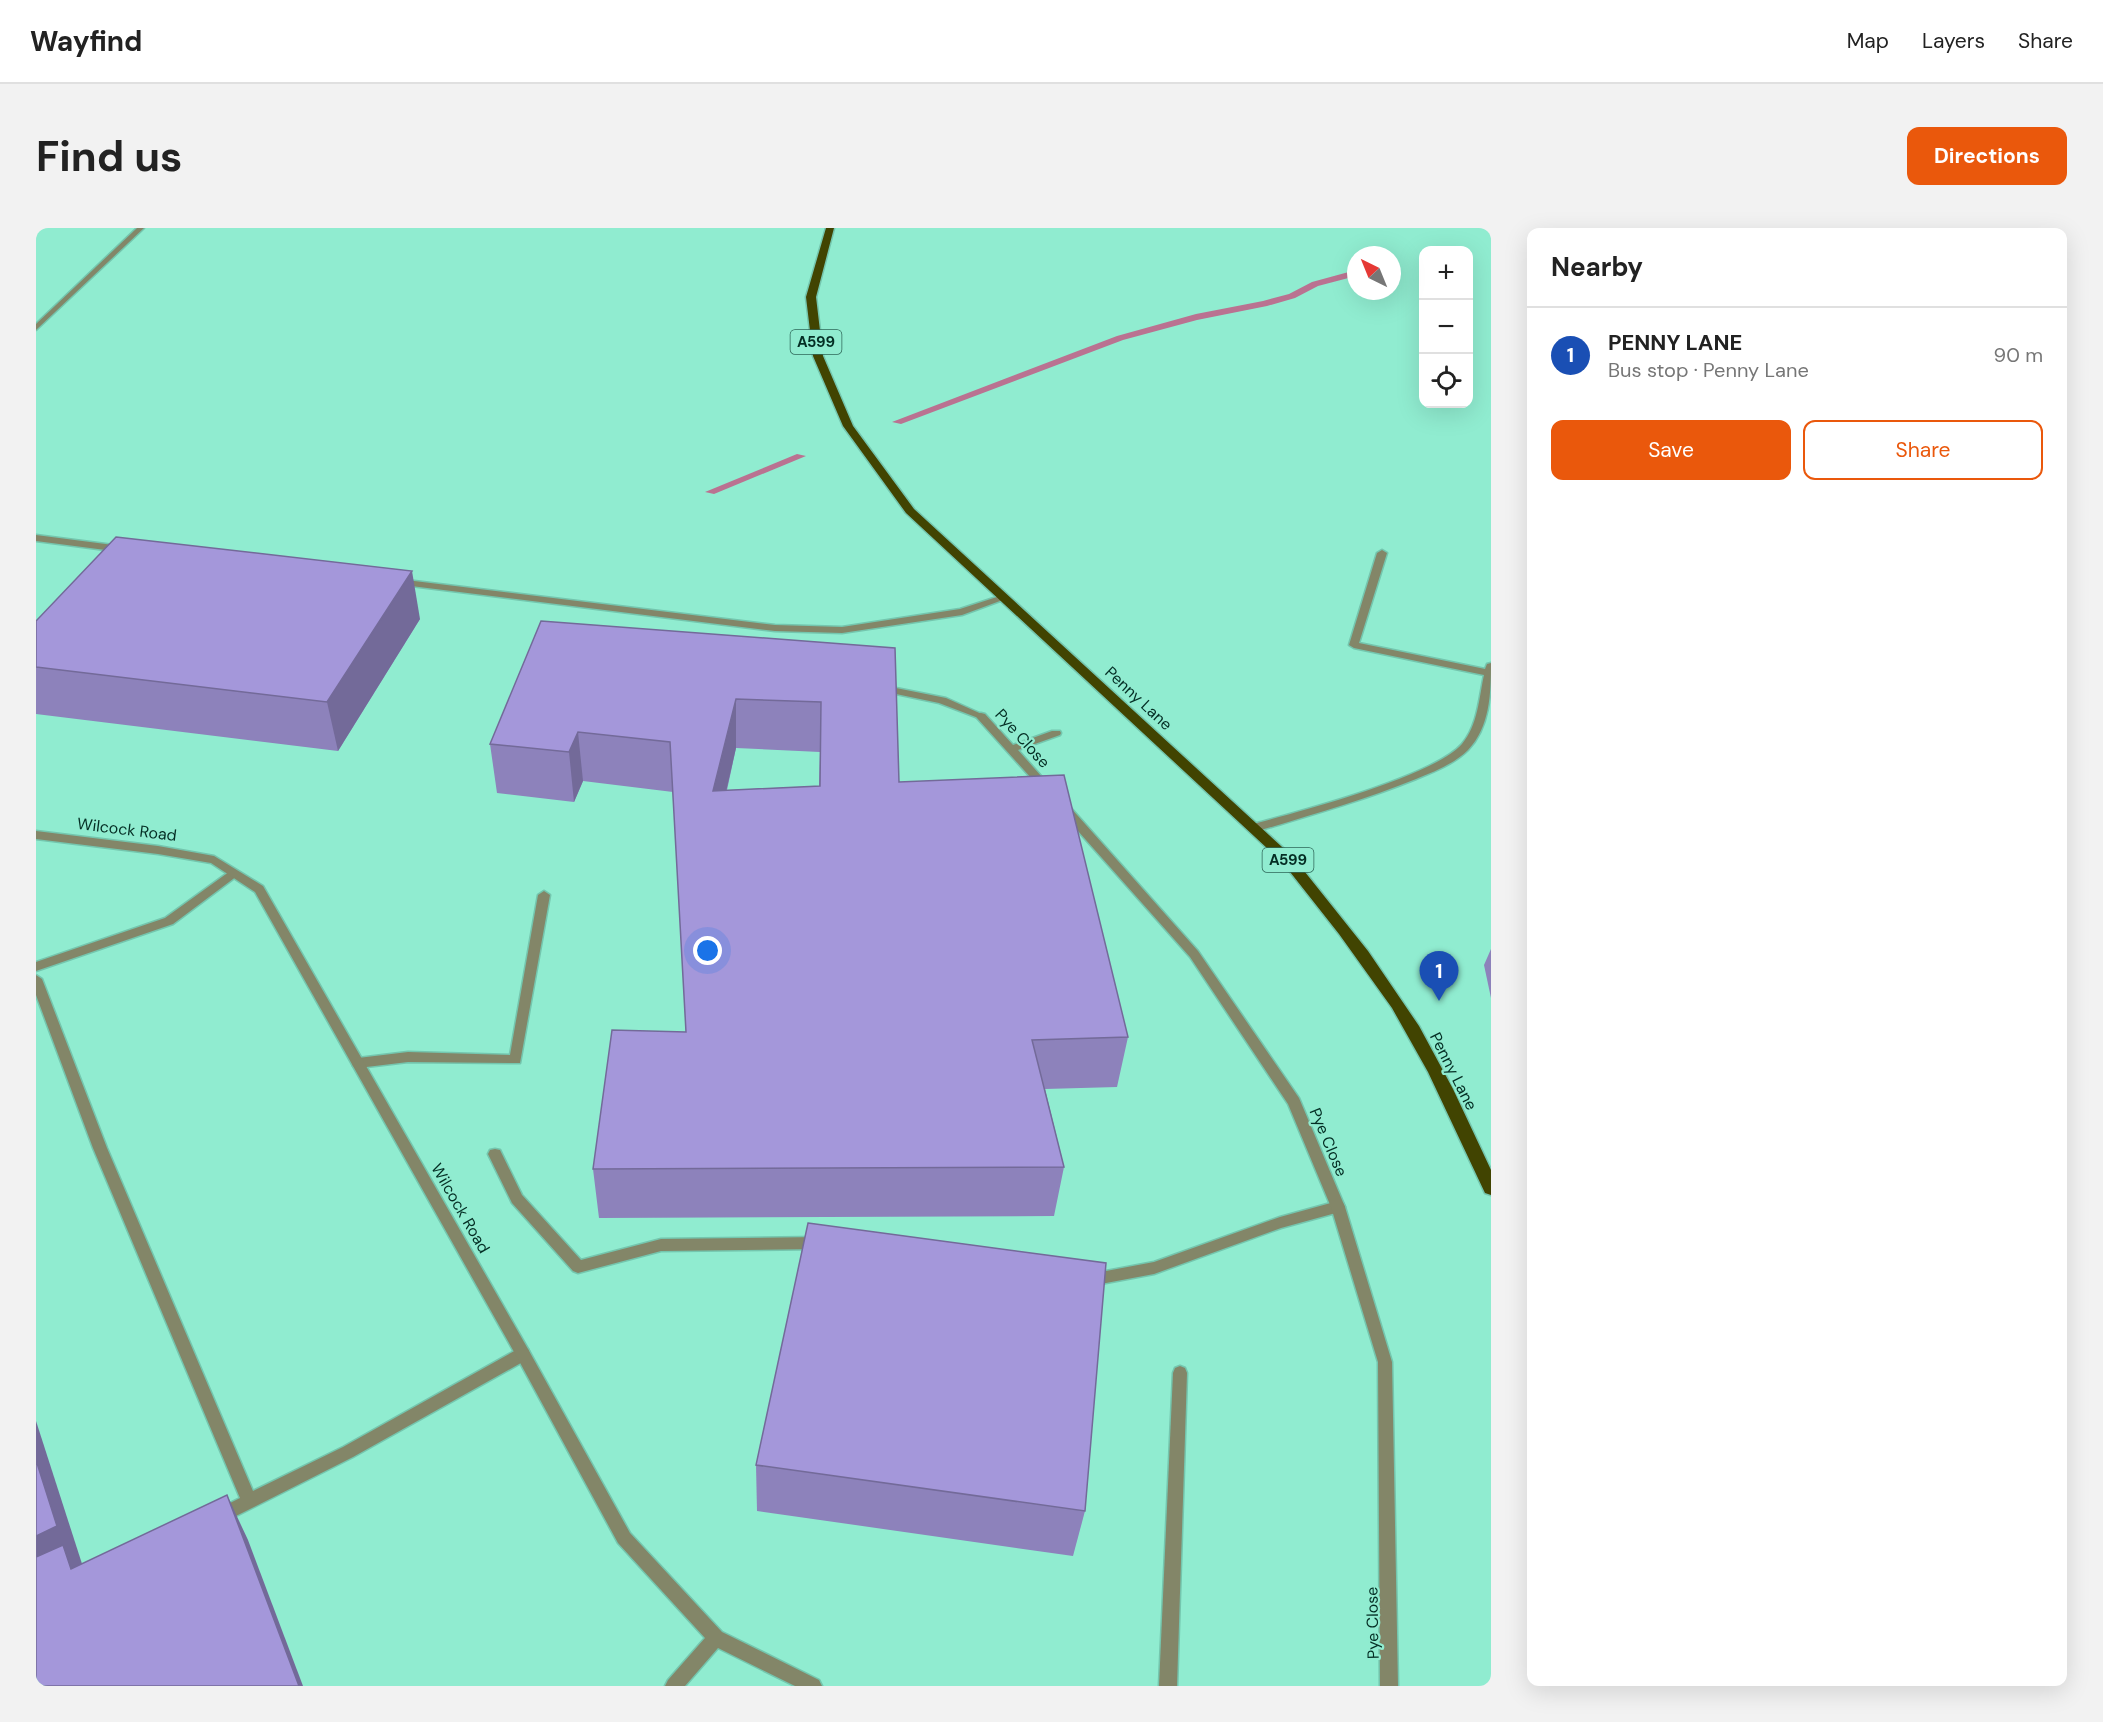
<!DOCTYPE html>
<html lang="en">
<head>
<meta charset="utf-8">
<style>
  body { margin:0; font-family:"DM Sans",sans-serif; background:#f2f2f2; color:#222 }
  .controls { position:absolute; right:18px; top:18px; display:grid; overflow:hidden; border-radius:12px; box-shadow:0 6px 24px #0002 }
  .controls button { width:54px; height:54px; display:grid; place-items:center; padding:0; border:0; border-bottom:2px solid #e0e0e0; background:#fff; color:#222; font:30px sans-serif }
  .compass { position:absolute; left:1311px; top:18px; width:54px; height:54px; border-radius:50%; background:#fff; box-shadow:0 6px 24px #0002; rotate:317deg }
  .you { position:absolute; left:672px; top:723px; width:21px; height:21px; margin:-15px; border:4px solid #fff; border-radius:50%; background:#1a73e8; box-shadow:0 0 0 9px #1a73e833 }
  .badge { display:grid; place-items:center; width:39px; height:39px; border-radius:50%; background:#ea580c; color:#fff; font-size:20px; font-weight:700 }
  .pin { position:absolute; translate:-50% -50px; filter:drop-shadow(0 2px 3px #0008) }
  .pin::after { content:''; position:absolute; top:32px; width:21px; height:18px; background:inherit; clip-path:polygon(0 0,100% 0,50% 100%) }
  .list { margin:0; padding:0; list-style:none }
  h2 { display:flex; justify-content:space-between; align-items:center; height:78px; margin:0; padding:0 24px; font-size:26px }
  h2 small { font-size:20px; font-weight:400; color:#767676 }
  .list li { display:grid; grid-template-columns:39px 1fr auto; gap:18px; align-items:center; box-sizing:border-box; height:96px; padding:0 24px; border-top:2px solid #e0e0e0 }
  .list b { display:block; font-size:22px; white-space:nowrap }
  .list p { margin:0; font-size:20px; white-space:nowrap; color:#767676 }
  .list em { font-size:20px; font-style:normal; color:#767676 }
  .actions { display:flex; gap:12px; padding:18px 24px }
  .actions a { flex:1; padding:14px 0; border:2px solid #ea580c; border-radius:12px; text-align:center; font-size:21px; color:#ea580c }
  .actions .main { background:#ea580c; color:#fff }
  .icon { flex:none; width:33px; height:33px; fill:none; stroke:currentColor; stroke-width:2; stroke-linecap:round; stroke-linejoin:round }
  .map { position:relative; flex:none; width:1455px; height:1458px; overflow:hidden; border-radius:12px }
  header { display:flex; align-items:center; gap:36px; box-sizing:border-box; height:84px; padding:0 30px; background:#fff; border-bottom:2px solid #e0e0e0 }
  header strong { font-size:28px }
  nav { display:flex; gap:33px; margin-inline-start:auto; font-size:21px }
  .intro { display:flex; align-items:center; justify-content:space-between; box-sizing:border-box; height:144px; padding:0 36px }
  h1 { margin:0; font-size:42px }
  .button { padding:15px 27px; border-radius:12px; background:#ea580c; color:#fff; font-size:21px; font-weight:700 }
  main { display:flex; gap:36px; padding:0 36px }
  aside { flex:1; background:#fff; border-radius:12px; box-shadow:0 6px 24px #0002 }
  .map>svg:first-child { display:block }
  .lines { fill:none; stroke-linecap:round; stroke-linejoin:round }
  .stream { fill:#ba7291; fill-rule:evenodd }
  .lane-casing { stroke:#74c6ae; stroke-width:3 }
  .street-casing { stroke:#74c6ae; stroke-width:3 }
  .primary-casing { stroke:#74c6ae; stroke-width:3 }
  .lane { fill:#838668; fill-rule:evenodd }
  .street { fill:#838668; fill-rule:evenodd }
  .primary { fill:#414401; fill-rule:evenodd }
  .wall { fill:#8d82bb; fill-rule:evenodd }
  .shaded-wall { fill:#736a99 }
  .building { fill:#a497da; stroke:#736a99; stroke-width:1.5; fill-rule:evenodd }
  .labels { text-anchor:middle; stroke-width:4.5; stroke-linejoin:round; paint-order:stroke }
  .shield { fill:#90ecd0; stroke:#2e6758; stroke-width:1.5 }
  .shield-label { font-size:15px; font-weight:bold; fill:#042e24 }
  .street-label { font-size:16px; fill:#042e24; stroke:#90ecd0 }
</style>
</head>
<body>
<header>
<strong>Wayfind</strong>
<nav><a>Map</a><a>Layers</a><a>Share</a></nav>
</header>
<div class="intro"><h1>Find us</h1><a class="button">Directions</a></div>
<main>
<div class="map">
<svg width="1455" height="1458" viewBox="0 0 1455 1458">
  <rect width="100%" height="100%" fill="#90ecd0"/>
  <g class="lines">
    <g class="stream">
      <path d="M1320,42V48L1282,58L1259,70L1231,78L1161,92L1087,112L865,196L856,194L1081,108L1160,86L1227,73L1253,66L1276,54Z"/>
      <path d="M761,226L770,228L678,266L669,264Z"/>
    </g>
    <defs>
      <g id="lane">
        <path d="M101,0H108L0,102V96Z"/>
        <path d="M0,307L85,318L90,321L85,324L0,313Z"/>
        <path d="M1346,322L1351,325L1323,415L1449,441L1451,436L1455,435C1455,465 1454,499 1432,522C1418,536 1397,544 1380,551C1328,572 1275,587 1222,603H1214L1212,600L1214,597C1261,584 1397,549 1426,516C1442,497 1443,470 1448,447L1318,420L1313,417L1341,325Z"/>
        <path d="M362,351L739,397L806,399L924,381L967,367L972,370L926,387L806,405L739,403L359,356V352Z"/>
        <path d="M845,457L910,470L950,488L945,491L903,475L841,462L840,460Z"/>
        <path d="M197,641L203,645L201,648L137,696L0,743V734L129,690Z"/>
        <path d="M508,663L514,667L484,835L372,834L322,840L317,838L316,835L317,832L322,830L372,824L474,827L502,667Z"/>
        <path d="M0,747L6,751L71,920L217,1263L307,1219L482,1121L487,1120L492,1121L494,1126L492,1131L317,1229L190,1293L184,1295L178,1293L176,1288L178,1283L204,1270L57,920L0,767Z"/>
        <path d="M459,921L464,922L486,967L545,1032L625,1011L783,1009L788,1011L790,1015L788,1019L783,1021L625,1023L542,1045L537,1043L476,975L452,926L454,922Z"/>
        <path d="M1302,973L1307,975L1309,979L1307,983L1245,1000L1118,1046L1054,1058L1049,1056L1047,1052L1049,1048L1054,1046L1118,1034L1244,989Z"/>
        <path d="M1144,1138L1149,1140L1151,1145L1141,1458H1123L1137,1145L1139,1140Z"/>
      </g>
      <g id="street">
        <path d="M945,485L949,486L977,517L1016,503H1024L1025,505L1024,507L982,522L1014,558L1015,560L1014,562H1006L941,490L940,488L941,486Z"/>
        <path d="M1030,578L1034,579L1162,723L1263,870L1309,979L1356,1134L1362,1458H1344L1342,1134L1295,979L1252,876L1154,729L1026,585L1025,582L1026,579Z"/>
        <path d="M0,603L122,618L178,628L227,658L492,1121L594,1305L686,1404L783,1452L786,1458H759L682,1420L649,1458H629L632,1452L669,1410L582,1315L482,1131L219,664L175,635L122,626L0,611Z"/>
      </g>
      <path id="primary" d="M790,0H798L780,69L787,128L817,198L878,281L1257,629L1332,723L1383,798L1417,861L1455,942V967L1449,965L1392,844L1356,780L1303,706L1247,635L870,285L807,198L777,128L770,69Z"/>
    </defs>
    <use href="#lane" class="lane-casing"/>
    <use href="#street" class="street-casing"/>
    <use href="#primary" class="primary-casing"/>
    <use href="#lane" class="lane"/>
    <use href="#street" class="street"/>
    <use href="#primary" class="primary"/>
  </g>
  <g class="wall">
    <path d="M384,391L302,523L0,486V393Z"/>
    <path d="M859,420L863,554L1092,809L1081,859L1009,861L1028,939L1018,988L563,990L557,941L650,804L637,564L547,553L538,574L461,565L454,516ZM700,520L784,524L783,558L691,562Z"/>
    <path d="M1455,721V770L1448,737Z"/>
    <path d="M720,1237L1049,1283L1037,1328L721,1283Z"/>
  </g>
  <g class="shaded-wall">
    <path d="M376,343L384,391L302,523L291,474Z"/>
    <path d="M700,471V520L679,612L677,563Z"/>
    <path d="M542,504L547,553L538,574L533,524Z"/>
    <path d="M0,1193L48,1342L0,1365Z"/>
    <path d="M191,1267L212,1312L267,1458H263Z"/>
  </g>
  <g class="building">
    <path d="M80,309L376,343L291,474L0,439V393Z"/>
    <path d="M505,393L859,420L863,554L1028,547L1092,809L996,812L1028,939L557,941L576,802L650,804L634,514L542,504L533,524L454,516ZM700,471L785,474L784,558L677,563Z"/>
    <path d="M772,995L1070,1035L1049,1283L720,1237Z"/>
    <path d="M0,1232L21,1298L0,1308Z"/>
    <path d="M191,1267L263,1458H0V1329L27,1317L35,1341Z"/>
  </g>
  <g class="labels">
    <g class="shield">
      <rect x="754.5" y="102" width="51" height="24" rx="4.5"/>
      <rect x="1226.5" y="620" width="51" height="24" rx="4.5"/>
    </g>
    <g class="shield-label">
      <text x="780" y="119">A599</text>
      <text x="1252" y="637">A599</text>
    </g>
    <g class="street-label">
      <text transform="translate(1103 470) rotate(43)" y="6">Penny Lane</text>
      <text transform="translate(987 510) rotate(48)" y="6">Pye Close</text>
      <text transform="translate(91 601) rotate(7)" y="6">Wilcock Road</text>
      <text transform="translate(1418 843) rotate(63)" y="6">Penny Lane</text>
      <text transform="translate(1293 914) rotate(67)" y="6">Pye Close</text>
      <text transform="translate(425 980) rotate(60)" y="6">Wilcock Road</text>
      <text transform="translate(1336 1395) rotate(-91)" y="6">Pye Close</text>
    </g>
  </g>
</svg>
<div class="controls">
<button>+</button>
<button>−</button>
<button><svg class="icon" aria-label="locate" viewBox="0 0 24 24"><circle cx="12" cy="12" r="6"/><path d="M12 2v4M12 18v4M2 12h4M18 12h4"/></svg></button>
</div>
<svg class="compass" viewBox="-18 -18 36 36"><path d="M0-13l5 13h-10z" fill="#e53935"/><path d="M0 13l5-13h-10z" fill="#767676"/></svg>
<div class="you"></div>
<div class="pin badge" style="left:1403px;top:773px;background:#1a4fb4">1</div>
</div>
<aside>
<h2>Nearby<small></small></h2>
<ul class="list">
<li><span class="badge" style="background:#1a4fb4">1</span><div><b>PENNY LANE</b><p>Bus stop · Penny Lane</p></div><em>90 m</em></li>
</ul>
<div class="actions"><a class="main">Save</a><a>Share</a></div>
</aside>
</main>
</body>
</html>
